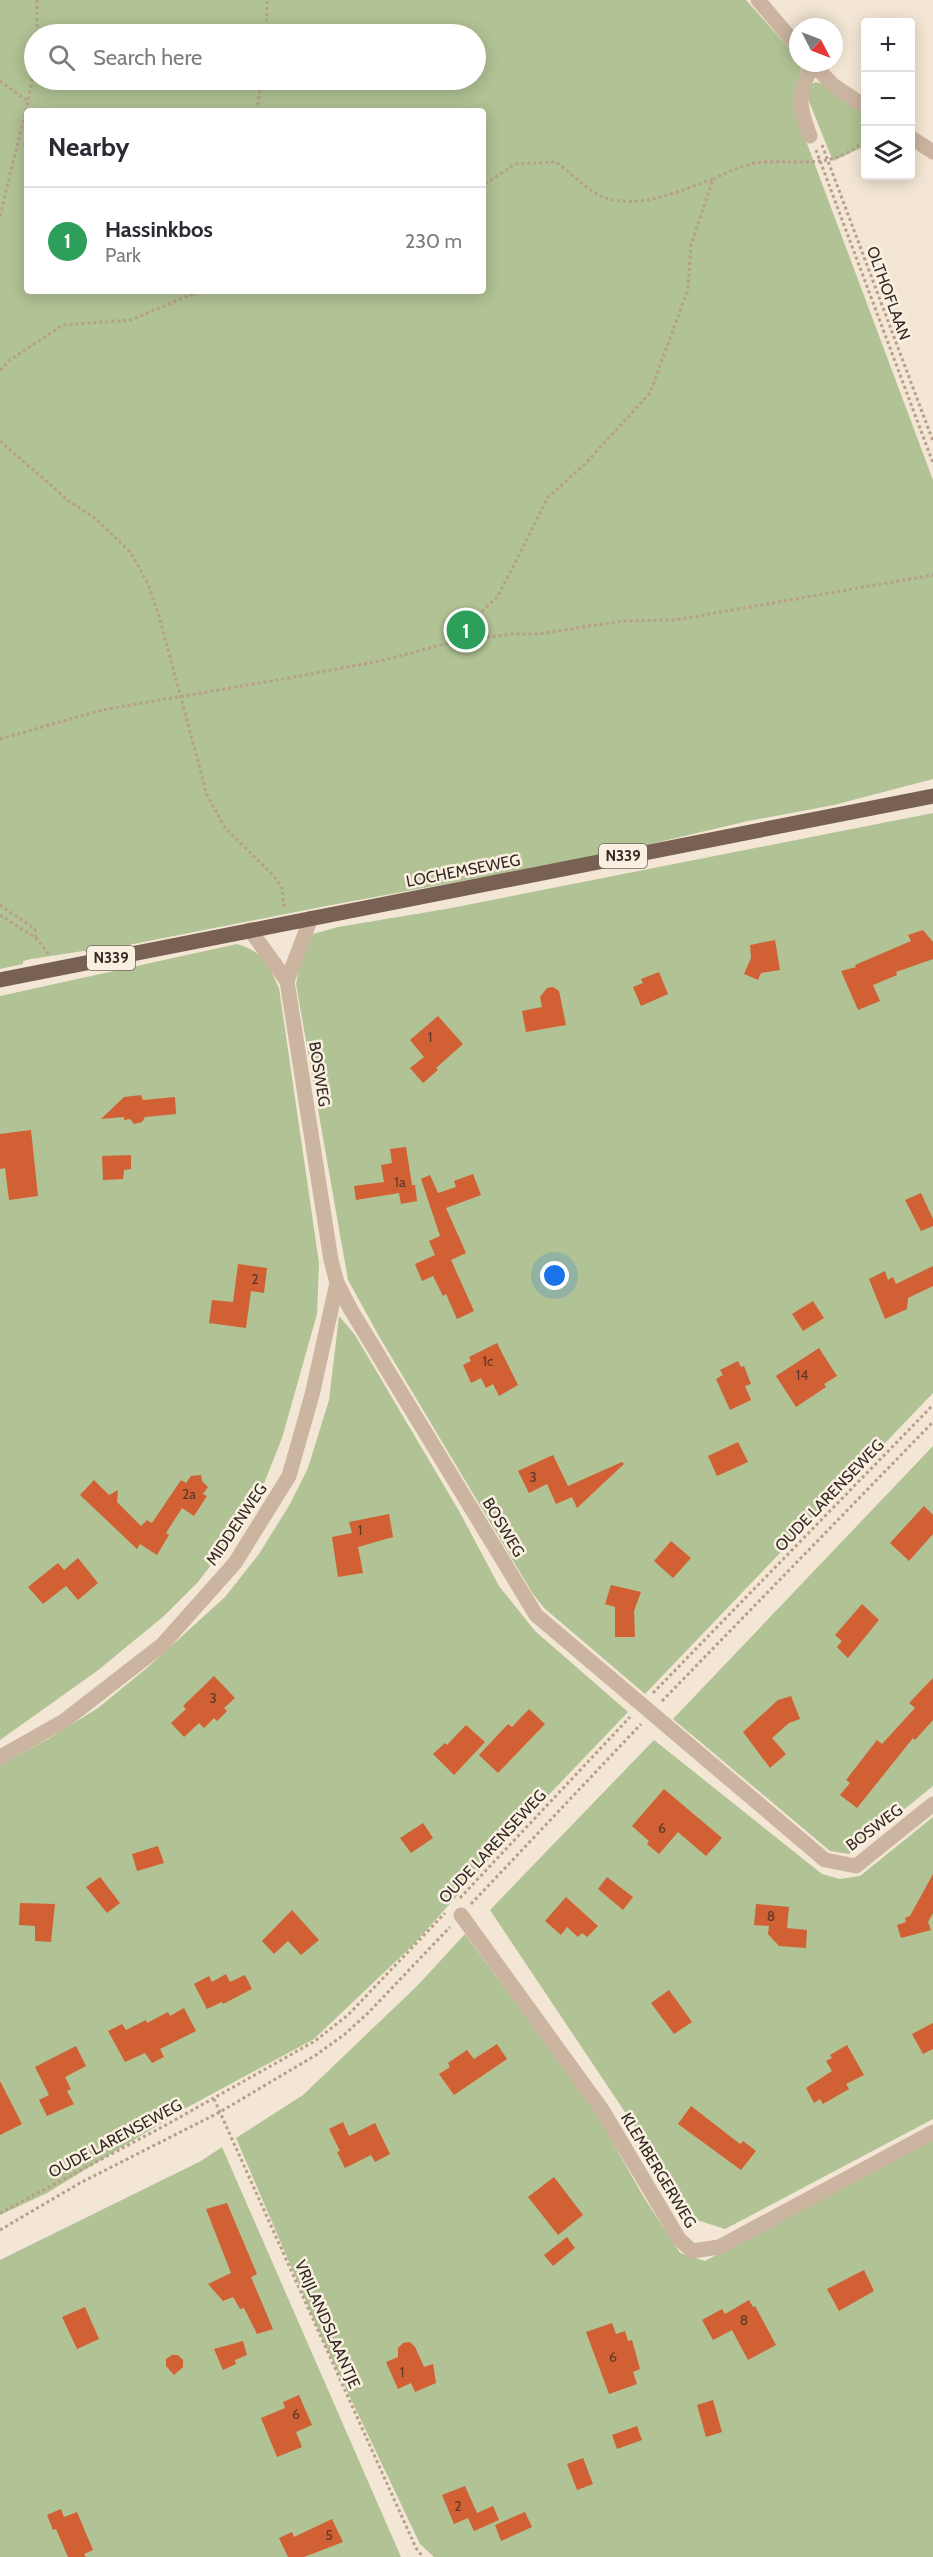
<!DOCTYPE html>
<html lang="en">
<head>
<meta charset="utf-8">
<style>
  body { margin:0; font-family:Cabin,sans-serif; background:#f7f7f7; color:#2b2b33 }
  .controls { position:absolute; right:18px; top:18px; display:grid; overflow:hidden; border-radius:6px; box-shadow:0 3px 15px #0003 }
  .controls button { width:54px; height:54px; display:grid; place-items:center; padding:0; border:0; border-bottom:2px solid #e1e1e2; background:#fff; color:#2b2b33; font:30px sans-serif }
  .compass { position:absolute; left:789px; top:18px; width:54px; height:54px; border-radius:50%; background:#fff; box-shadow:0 3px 15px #0003; rotate:132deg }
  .you { position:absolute; left:555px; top:1276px; width:21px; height:21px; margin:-15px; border:4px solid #fff; border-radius:50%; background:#1a73e8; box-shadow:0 0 0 9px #1a73e833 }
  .badge { display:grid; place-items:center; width:39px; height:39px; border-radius:50%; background:#165259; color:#fff; font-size:20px; font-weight:700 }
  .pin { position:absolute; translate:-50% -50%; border:3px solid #fff; box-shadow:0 2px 6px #0006 }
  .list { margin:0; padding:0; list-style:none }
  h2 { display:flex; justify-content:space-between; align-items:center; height:78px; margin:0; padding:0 24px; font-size:26px }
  h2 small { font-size:20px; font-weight:400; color:#7c7c81 }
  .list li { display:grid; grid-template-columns:39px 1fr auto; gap:18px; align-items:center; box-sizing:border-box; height:108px; padding:0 24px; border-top:2px solid #e1e1e2 }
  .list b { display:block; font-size:22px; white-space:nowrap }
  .list p { margin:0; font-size:20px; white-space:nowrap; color:#7c7c81 }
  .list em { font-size:20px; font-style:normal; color:#7c7c81 }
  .icon { flex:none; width:33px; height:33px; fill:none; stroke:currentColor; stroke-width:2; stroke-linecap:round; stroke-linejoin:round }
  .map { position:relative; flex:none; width:933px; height:2557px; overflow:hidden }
  .search { position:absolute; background:#fff; box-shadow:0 3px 15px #0003; left:24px; top:24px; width:462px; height:66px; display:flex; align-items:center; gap:15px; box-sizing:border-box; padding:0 21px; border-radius:33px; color:#7c7c81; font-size:22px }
  .panel { position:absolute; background:#fff; box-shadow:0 3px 15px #0003; left:24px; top:108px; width:462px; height:186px; border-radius:6px }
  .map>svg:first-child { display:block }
  .green { fill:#b1c294; fill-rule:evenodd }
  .building { fill:#d16034 }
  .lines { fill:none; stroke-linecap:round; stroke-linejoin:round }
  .path { stroke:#b79f8a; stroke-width:3; stroke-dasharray:3 3; stroke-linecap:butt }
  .minor { stroke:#cbb5a0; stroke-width:15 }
  .major { stroke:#786153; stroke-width:15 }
  .labels { text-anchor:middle; stroke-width:5; stroke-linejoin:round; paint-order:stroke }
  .number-label { font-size:14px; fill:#5b3828 }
  .shield { fill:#faf0e1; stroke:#6f655d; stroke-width:1.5 }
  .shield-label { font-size:15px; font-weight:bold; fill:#342a24 }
  .street-label { font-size:16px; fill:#342a24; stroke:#faf0e1 }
</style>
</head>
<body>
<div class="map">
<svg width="933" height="2557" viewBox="0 0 933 2557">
  <rect width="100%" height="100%" fill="#f3e6d5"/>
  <g class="green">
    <path d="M0,0H746L798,58V63H801L802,68L795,89L796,114L933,480V779L834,805L748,821L608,854L326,906L93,952L83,951L31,959L23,961V964L0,969ZM34,34H476V80H34ZM27,111H483V291H27Z"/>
    <path d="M816,82L826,85L865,115V146L833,161L806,94L812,84Z"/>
    <path d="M933,813V1393L645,1694L544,1608L533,1594L380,1338L348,1280L296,984L301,959L313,934L338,927L446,909Z"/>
    <path d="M237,944C264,952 268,964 279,988L319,1263L317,1314L282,1438L263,1486L234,1535L198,1582L164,1616L97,1671L0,1740V996Z"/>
    <path d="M339,1316L355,1335L459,1511L499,1586L535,1631L628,1712L517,1828L415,1943L314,2039L186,2108L47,2193L0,2215V1765L50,1738L98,1708L148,1667L225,1597L259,1554L290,1504L308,1468L329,1400Z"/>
    <path d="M933,1446V1786L849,1854L830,1851L673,1719Z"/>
    <path d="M654,1740L822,1874L840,1879L860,1876L933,1817V2119L725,2229L697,2220L490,1910Z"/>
    <path d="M465,1934L596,2112L643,2196L680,2253L705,2261L933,2139V2557H434L420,2544L320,2334L236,2138L303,2095L417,1986Z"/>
    <path d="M222,2147L401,2557H0V2260L201,2161Z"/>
  </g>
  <g class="building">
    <path d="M923,930L933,942V959L896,972L897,975L873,985L880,1001L858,1010L841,971L856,967L855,965L911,941L908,935Z"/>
    <path d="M775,940L780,970L761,973L758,980L744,974L751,958L750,945Z"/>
    <path d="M659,972L668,994L641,1006L633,987L643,983L641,979Z"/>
    <path d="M553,987L559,991L566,1025L526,1032L522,1011L542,1007L540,997L547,988Z"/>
    <path d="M438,1016L463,1044L436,1068L438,1070L423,1083L410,1068L424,1057L410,1040Z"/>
    <path d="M141,1095L143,1100L175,1097L176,1114L145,1117L142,1122L134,1124L130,1119L124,1120V1117L101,1119L124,1097Z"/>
    <path d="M31,1130L38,1196L9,1200L5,1168L0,1169V1134Z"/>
    <path d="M406,1147L412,1185H415L417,1201L401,1204L399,1193L356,1200L354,1186L384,1182L381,1165L392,1163L390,1149Z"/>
    <path d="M131,1155V1169L124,1170L123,1179L103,1180L102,1156Z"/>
    <path d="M473,1174L481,1195L446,1208L466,1253L451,1260L474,1311L457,1319L446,1294L443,1296L433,1276L422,1281L415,1264L435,1255L429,1241L440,1236L421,1179L430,1175L438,1193L456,1187L454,1181Z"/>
    <path d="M921,1193L933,1219V1226L921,1231L905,1200Z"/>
    <path d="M238,1264L267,1268L264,1293L251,1291L246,1328L209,1323L212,1300L233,1302Z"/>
    <path d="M933,1266V1286L908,1298L907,1309L885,1319L869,1279L885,1271L888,1280L893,1277L896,1284Z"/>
    <path d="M813,1301L824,1318L803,1331L792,1314Z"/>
    <path d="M497,1343L518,1385L499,1396L493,1384L486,1388L481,1378L471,1383L463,1365L471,1361L469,1357Z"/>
    <path d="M819,1348L837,1376L824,1384L826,1387L796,1407L776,1376Z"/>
    <path d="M738,1361L741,1367L744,1366L751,1384L745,1386L751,1400L730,1410L716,1379L723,1375L720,1370Z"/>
    <path d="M738,1442L748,1462L717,1476L708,1456Z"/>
    <path d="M553,1455L568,1486L622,1462L624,1464L577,1508L572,1497L556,1504L547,1484L529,1493L518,1471Z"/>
    <path d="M201,1475L202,1481L208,1487L203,1494L207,1496L194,1516L182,1508L166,1533L169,1535L157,1555L140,1544L137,1549L80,1495L94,1480L109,1495L118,1490L117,1502L141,1526L147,1520L152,1523L181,1480L186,1483L191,1476Z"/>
    <path d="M924,1506L933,1515V1534L909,1561L890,1543Z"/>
    <path d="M389,1514L393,1537L358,1547L363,1573L338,1577L332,1537L352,1533L349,1522Z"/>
    <path d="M671,1541L691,1558L673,1578L654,1561Z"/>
    <path d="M78,1558L98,1583L78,1600L66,1586L43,1604L28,1587L58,1563L64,1570Z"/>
    <path d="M611,1585L641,1592L634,1611L635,1637H615V1607L605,1604Z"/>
    <path d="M862,1604L879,1620L848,1658L837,1647L842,1641L835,1635Z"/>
    <path d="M214,1676L235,1698L224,1708L227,1711L217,1721L214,1718L204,1728L199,1723L184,1737L171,1723L186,1709L183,1706Z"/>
    <path d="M933,1678V1720L915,1740L913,1738L857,1808L840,1795L850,1783L846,1780L877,1740L882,1744L915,1708L909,1703Z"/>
    <path d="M791,1696L800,1719L789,1723L772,1738L786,1754L770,1768L743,1732L778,1700Z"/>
    <path d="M529,1709L545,1724L498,1773L479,1755L508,1724L512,1727Z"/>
    <path d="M466,1725L485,1742L454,1775L433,1754L445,1743L447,1745Z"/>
    <path d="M664,1789L722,1838L706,1856L678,1832L659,1854L647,1844L649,1841L632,1826Z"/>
    <path d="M423,1823L433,1838L411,1853L400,1838Z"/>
    <path d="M158,1846L164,1863L137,1871L132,1854Z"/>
    <path d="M933,1874V1913L928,1922L931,1930L901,1938L897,1925L906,1922L905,1918L910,1916Z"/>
    <path d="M100,1877L120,1903L107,1913L86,1887Z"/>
    <path d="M607,1877L633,1897L623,1910L598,1889Z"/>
    <path d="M566,1897L598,1926L587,1937L582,1933L578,1937L567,1927L561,1935L545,1921Z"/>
    <path d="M20,1903L55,1904L51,1942L35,1941V1926L19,1925Z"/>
    <path d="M756,1904L789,1907L787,1928L807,1930L806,1948L779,1946L768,1934L769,1926L754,1925Z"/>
    <path d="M292,1910L319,1940L301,1955L288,1941L274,1954L262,1941Z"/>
    <path d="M226,1974L230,1982L245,1975L252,1989L223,2004L222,2002L207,2009L194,1984L209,1976L212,1982Z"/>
    <path d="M669,1990L692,2022L674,2034L651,2003Z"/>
    <path d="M184,2008L196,2031L160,2049L164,2057L152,2063L145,2053L125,2062L108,2031L122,2024L126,2030L146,2020L147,2023L168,2012L170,2016Z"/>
    <path d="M933,2023V2049L923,2054L912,2034Z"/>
    <path d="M497,2044L507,2059L454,2095L439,2074L450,2067L448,2063L467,2050L474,2059Z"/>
    <path d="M847,2045L864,2075L846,2084L849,2089L823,2104L820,2099L814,2103L806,2088L832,2071L826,2061L832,2058L830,2055Z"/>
    <path d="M76,2046L86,2066L65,2077L71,2089L67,2091L74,2104L47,2116L39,2100L49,2095L35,2067Z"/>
    <path d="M0,2081L22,2124L0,2135Z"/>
    <path d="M691,2106L740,2144L743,2141L756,2151L741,2170L678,2124Z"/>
    <path d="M343,2122L349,2136L375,2123L390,2154L375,2162L371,2155L345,2168L337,2152L340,2151L329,2129Z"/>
    <path d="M554,2177L583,2215L558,2235L528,2197Z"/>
    <path d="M227,2203L257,2274L251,2277L273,2329L257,2334L244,2308L240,2309L233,2297L223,2301L208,2284L231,2273L206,2209Z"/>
    <path d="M567,2237L575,2248L553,2266L544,2255Z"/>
    <path d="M864,2270L874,2291L839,2311L827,2289Z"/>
    <path d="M749,2300L753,2307L755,2306L776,2345L748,2360L732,2330L713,2340L702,2320L722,2309L725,2314Z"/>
    <path d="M85,2307L99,2339L77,2349L62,2317Z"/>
    <path d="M612,2323L616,2334L625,2331L628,2341L632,2340L640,2369L633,2372L637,2384L609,2394L586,2332Z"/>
    <path d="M243,2341L247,2355L235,2360L236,2364L223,2370L214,2349Z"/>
    <path d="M410,2342L415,2347L424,2367L433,2364L436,2383L415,2392L411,2383L398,2389L386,2362L398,2357V2348L403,2343Z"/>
    <path d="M172,2355H178L183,2360V2367L174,2375L166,2366V2359Z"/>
    <path d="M299,2395L312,2425L296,2432L302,2447L277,2457L261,2418L285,2408L283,2402Z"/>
    <path d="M713,2400L722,2432L706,2437L697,2405Z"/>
    <path d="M637,2426L642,2440L617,2449L612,2435Z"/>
    <path d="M583,2458L593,2484L577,2490L567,2464Z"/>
    <path d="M465,2486L477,2513L493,2506L499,2520L474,2531L468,2518L454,2524L442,2495Z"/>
    <path d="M61,2509L64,2517L77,2512L93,2550L84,2554L86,2557H68L56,2529L53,2530L47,2515Z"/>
    <path d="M525,2512L532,2527L501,2541L495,2525Z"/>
    <path d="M332,2519L343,2542L304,2557H288L279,2538L292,2532L294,2537Z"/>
  </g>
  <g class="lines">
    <g class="path">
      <path d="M37,0V34"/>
      <path d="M266,34L267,0"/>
      <path d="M0,81L28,101L34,71"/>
      <path d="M257,111L261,80"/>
      <path d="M822,145L933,441"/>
      <path d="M816,150L933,463"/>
      <path d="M713,179C728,172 747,163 763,162C801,160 834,170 866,139"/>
      <path d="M0,216L28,101"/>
      <path d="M0,370L10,360L63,325L131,320L200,291"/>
      <path d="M0,441L69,501L96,519L131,553L148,584L159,616L207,795L225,828L274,876L282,888L284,907"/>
      <path d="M452,641L498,596L548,497L584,465L650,393L688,289L691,245L713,179C679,191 642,209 605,198C591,194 569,171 556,162L515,164L483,185"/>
      <path d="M0,739L102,710L283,679L385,660L451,642L513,634H538L622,621L675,620L933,575"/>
      <path d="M0,905L35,929L36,938"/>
      <path d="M0,915L36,938L49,955"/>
      <path d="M653,1693L933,1405"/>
      <path d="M662,1701L933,1422"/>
      <path d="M460,1898L630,1717"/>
      <path d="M471,1904L641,1724"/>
      <path d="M214,2099L416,2548L423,2557"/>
      <path d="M0,2213L166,2125L315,2041L348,2015L445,1913"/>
      <path d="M0,2230L80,2183L220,2112L316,2055L345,2034L368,2013L450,1927"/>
    </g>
    <g class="minor">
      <path d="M758,0L798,47"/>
      <path d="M812,63L833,85L866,107"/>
      <path d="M810,136C798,104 797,95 813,64"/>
      <path d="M910,137L933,152"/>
      <path d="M311,918L287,981L331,1260L337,1283L351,1310L536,1615L825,1860L856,1866L933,1804"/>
      <path d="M250,930L287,981"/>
      <path d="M0,1757L64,1721L162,1645L235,1563L289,1476L312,1395L337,1283"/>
      <path d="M461,1915L603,2111L679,2239L692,2251L719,2247L933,2132"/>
    </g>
    <path class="major" d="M0,980L933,796"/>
  </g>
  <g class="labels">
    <g class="number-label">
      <text x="430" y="1042">1</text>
      <text x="400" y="1187">1a</text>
      <text x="255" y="1284">2</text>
      <text x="488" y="1366">1c</text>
      <text x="802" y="1380">14</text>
      <text x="533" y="1482">3</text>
      <text x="189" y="1499">2a</text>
      <text x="360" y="1535">1</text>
      <text x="213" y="1703">3</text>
      <text x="662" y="1833">6</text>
      <text x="771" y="1921">8</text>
      <text x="744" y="2325">8</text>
      <text x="613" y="2362">6</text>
      <text x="402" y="2377">1</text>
      <text x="296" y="2419">6</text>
      <text x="458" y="2511">2</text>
      <text x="329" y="2540">5</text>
    </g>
    <g class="shield">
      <rect x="599" y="844" width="48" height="24" rx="4.5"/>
      <rect x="87" y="946" width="48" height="24" rx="4.5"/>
    </g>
    <g class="shield-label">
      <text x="623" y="861">N339</text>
      <text x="111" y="963">N339</text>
    </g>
    <g class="street-label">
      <text transform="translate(889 293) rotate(70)" y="6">OLTHOFLAAN</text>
      <text transform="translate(463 870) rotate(-11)" y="6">LOCHEMSEWEG</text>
      <text transform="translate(320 1074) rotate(81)" y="6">BOSWEG</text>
      <text transform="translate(829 1495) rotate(-46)" y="6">OUDE LARENSEWEG</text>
      <text transform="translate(236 1524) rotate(-56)" y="6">MIDDENWEG</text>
      <text transform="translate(504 1527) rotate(59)" y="6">BOSWEG</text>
      <text transform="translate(874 1827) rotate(-37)" y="6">BOSWEG</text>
      <text transform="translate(492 1846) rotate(-47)" y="6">OUDE LARENSEWEG</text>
      <text transform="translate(115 2138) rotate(-28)" y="6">OUDE LARENSEWEG</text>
      <text transform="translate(659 2170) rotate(59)" y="6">KLEMBERGERWEG</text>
      <text transform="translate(328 2324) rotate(66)" y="6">VRIJLANDSLAANTJE</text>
    </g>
  </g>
</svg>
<div class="controls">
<button>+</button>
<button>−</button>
<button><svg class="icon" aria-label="layers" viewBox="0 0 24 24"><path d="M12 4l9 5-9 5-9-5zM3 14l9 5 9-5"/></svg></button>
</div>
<svg class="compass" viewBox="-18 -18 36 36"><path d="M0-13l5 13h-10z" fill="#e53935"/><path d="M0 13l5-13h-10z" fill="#7c7c81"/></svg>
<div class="you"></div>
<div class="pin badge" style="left:466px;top:630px;background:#2e9e5b">1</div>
<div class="search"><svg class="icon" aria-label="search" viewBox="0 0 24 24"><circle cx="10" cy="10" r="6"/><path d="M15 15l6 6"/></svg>Search here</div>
<section class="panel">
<h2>Nearby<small></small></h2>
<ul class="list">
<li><span class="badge" style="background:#2e9e5b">1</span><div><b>Hassinkbos</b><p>Park</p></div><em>230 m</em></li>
</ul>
</section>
</div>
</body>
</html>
